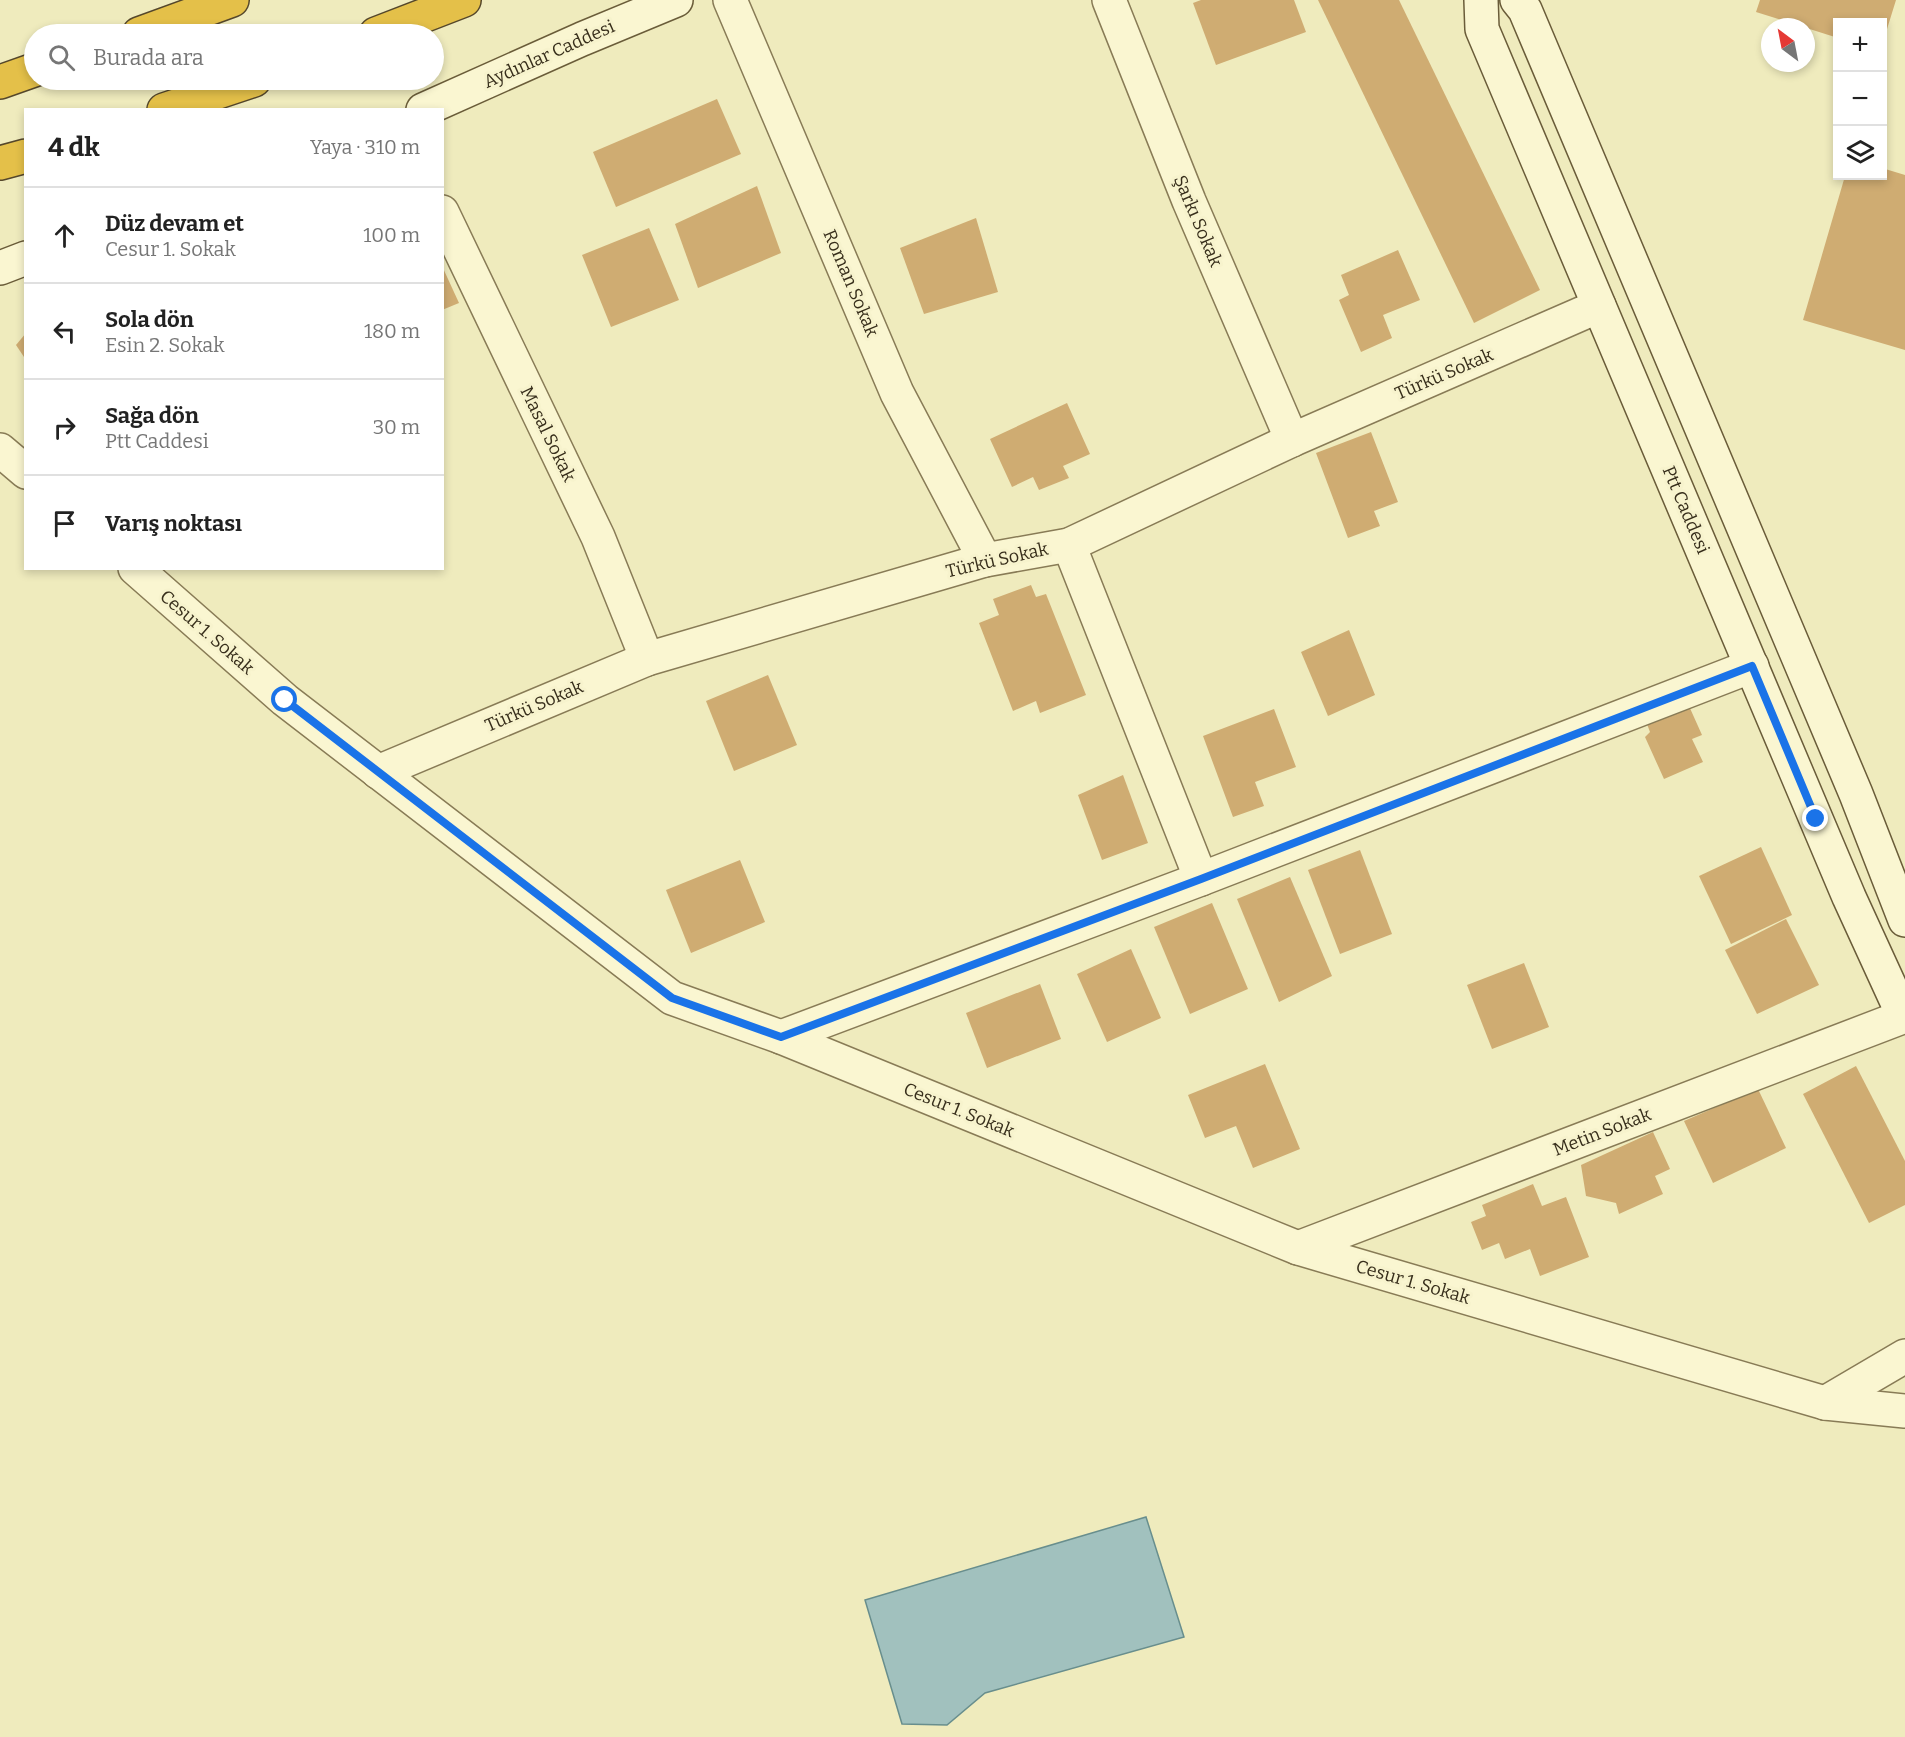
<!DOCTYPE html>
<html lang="tr">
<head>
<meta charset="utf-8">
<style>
  body { margin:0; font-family:Bitter,serif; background:#f6f6f6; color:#222 }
  .controls { position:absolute; right:18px; top:18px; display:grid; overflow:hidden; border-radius:0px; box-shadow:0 3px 9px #0003 }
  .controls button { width:54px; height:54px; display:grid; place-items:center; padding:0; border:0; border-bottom:2px solid #e0e0e0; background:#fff; color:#222; font:30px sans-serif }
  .compass { position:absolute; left:1761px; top:18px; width:54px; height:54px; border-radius:50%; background:#fff; box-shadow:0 3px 9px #0003; rotate:328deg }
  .stop { position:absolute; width:18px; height:18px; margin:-14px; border:4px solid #1a73e8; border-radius:50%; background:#fff }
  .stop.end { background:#1a73e8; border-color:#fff; box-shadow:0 2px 6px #0008 }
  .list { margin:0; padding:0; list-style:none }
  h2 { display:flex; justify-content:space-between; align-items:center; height:78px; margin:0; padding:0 24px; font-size:26px }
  h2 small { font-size:20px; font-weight:400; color:#767676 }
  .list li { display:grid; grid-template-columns:39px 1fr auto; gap:18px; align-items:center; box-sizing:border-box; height:96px; padding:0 24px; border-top:2px solid #e0e0e0 }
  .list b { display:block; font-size:22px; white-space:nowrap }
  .list p { margin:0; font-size:20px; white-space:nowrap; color:#767676 }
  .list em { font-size:20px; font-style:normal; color:#767676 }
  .icon { flex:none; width:33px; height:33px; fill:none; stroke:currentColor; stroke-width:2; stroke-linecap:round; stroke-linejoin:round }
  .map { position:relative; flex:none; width:1905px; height:1737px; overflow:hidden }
  .search { position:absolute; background:#fff; box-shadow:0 3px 9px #0003; left:24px; top:24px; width:420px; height:66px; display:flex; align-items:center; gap:15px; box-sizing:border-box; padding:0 21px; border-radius:33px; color:#767676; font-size:22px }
  .panel { position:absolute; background:#fff; box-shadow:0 3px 9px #0003; left:24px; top:108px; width:420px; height:462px; border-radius:0px }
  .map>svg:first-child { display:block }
  .water { fill:#a1c1be; stroke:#688e8d; stroke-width:1.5 }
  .building { fill:#cfac72 }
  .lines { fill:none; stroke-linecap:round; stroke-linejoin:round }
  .street-casing { stroke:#887b56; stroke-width:36 }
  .secondary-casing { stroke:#6a5c39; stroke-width:36 }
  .highway-casing { stroke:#55472b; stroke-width:36 }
  .street { stroke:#faf6d1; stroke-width:33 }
  .secondary { stroke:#faf6d1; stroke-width:33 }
  .highway { stroke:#e4c049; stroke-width:33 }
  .route { stroke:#1a73e8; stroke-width:8 }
  .labels { text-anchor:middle; stroke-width:6; stroke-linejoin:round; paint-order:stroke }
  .street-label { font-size:18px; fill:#372e1b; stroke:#f7f3cd }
</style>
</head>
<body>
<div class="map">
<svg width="1905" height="1737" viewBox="0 0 1905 1737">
  <rect width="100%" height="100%" fill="#efebbd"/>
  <path class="water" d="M1146,1517L1184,1637L985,1693L947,1725L902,1724L865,1600Z"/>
  <g class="building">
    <path d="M1201,0H1294L1306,32L1216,65L1193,3Z"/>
    <path d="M1318,0H1399L1540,290L1474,323Z"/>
    <path d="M1760,0H1896L1883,42L1882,22H1838V38L1756,12Z"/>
    <path d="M717,99L741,154L616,207L593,152Z"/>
    <path d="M1882,168L1905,175V350L1803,320L1845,176H1882Z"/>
    <path d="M757,186L781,253L698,288L675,224Z"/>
    <path d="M976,218L998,292L924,314L900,248Z"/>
    <path d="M649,228L679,300L611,327L582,255Z"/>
    <path d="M1398,250L1420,300L1383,315L1392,338L1361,352L1339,300L1349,295L1341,275Z"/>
    <path d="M442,266L459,303L442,310Z"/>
    <path d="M26,333V360L16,345Z"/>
    <path d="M1067,403L1090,454L1063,466L1069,478L1039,490L1033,477L1012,487L990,439Z"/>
    <path d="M1371,432L1398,502L1374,511L1380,526L1348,538L1316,453Z"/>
    <path d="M1031,585L1036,597L1046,594L1086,695L1040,713L1036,701L1013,711L979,623L999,615L993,599Z"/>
    <path d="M1349,630L1375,695L1328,716L1301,652Z"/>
    <path d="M768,675L797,745L734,771L706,701Z"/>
    <path d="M1689,706L1702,735L1692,739L1703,762L1664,779L1645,737L1650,732L1647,724Z"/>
    <path d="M1274,709L1296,767L1255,782L1264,806L1233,817L1203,736Z"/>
    <path d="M1123,775L1148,843L1102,860L1078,795Z"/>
    <path d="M1761,847L1792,915L1731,944L1699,876Z"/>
    <path d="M1360,850L1392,934L1340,954L1308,870Z"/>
    <path d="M740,860L765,922L691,953L666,890Z"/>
    <path d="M1290,877L1332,976L1279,1002L1237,899Z"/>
    <path d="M1212,903L1248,989L1190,1014L1154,927Z"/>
    <path d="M1786,919L1819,985L1757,1014L1725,950Z"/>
    <path d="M1131,949L1161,1018L1107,1042L1077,974Z"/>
    <path d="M1524,963L1549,1027L1492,1049L1467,985Z"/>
    <path d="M1040,984L1061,1039L987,1068L966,1013Z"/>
    <path d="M1265,1064L1300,1149L1253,1168L1236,1126L1205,1138L1188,1095Z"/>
    <path d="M1856,1066L1905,1161V1205L1869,1223L1803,1094Z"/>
    <path d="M1758,1089L1786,1148L1713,1183L1684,1121Z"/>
    <path d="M1653,1132L1670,1169L1655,1176L1663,1194L1619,1214L1616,1203L1586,1196L1581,1165Z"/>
    <path d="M1533,1184L1542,1206L1566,1197L1589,1257L1540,1276L1530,1249L1505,1259L1499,1243L1482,1250L1471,1222L1486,1216L1482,1205Z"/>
  </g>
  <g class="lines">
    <defs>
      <g id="street">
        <path d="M730,0L897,393L985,560"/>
        <path d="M1109,0L1189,201L1292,440"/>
        <path d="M442,212L598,537L647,659"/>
        <path d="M0,450L26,472"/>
        <path d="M1069,545L1201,879"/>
        <path d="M135,568L285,700L672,998L781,1037L1298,1248L1825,1403L1905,1411"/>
        <path d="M378,772L647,659L985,560L1069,545L1292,440L1599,306"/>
        <path d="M781,1037L1201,879L1752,666"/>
        <path d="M1298,1248L1905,1016"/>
        <path d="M1825,1403L1905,1356"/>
      </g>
      <g id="secondary">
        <path d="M1481,0L1482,29L1849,897L1898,1004L1905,1015"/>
        <path d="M1517,0L1525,10L1856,794L1905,920"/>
        <path d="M423,110L582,39L676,0"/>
        <path d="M0,268L26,258"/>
      </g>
      <g id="highway">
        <path d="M139,34L232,0"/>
        <path d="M376,34L464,0"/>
        <path d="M0,82L34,70"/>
        <path d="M164,110L254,80"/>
        <path d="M0,163L26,156"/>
      </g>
    </defs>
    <use href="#street" class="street-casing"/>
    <use href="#secondary" class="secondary-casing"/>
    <use href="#highway" class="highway-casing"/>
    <use href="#street" class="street"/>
    <use href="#secondary" class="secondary"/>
    <use href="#highway" class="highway"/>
  </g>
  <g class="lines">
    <path class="route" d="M285,700L672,998L781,1037L1201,879L1752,666L1816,819"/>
  </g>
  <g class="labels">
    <g class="street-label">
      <text transform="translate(549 54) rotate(-24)" y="6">Aydınlar Caddesi</text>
      <text transform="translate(1198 221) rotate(67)" y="6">Şarkı Sokak</text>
      <text transform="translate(851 283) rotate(67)" y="6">Roman Sokak</text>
      <text transform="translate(1444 374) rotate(-23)" y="6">Türkü Sokak</text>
      <text transform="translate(548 434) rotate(64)" y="6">Masal Sokak</text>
      <text transform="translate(1686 510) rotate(67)" y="6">Ptt Caddesi</text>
      <text transform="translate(997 560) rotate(-13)" y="6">Türkü Sokak</text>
      <text transform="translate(207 632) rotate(41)" y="6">Cesur 1. Sokak</text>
      <text transform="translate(534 706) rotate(-23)" y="6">Türkü Sokak</text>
      <text transform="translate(959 1110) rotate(22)" y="6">Cesur 1. Sokak</text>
      <text transform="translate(1602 1132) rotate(-21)" y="6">Metin Sokak</text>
      <text transform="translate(1413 1282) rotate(16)" y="6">Cesur 1. Sokak</text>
    </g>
  </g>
</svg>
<div class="controls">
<button>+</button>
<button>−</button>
<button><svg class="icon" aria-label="layers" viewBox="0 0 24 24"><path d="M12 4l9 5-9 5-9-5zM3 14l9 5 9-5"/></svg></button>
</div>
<svg class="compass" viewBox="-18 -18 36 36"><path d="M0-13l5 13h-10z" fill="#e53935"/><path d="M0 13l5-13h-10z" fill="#767676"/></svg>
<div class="stop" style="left:285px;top:700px"></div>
<div class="stop end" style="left:1816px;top:819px"></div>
<div class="search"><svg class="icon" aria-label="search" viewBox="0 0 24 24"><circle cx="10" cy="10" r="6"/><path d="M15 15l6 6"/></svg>Burada ara</div>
<section class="panel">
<h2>4 dk<small>Yaya · 310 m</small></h2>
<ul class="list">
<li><svg class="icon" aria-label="ahead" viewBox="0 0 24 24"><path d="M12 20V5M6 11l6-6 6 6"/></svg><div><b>Düz devam et</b><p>Cesur 1. Sokak</p></div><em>100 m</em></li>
<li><svg class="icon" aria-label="left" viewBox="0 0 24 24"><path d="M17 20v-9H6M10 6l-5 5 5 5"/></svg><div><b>Sola dön</b><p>Esin 2. Sokak</p></div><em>180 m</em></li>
<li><svg class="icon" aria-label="right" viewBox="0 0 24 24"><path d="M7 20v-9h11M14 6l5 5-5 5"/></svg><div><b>Sağa dön</b><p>Ptt Caddesi</p></div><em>30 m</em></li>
<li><svg class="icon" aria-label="arrive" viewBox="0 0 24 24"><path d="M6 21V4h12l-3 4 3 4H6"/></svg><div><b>Varış noktası</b></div></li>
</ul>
</section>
</div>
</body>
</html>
